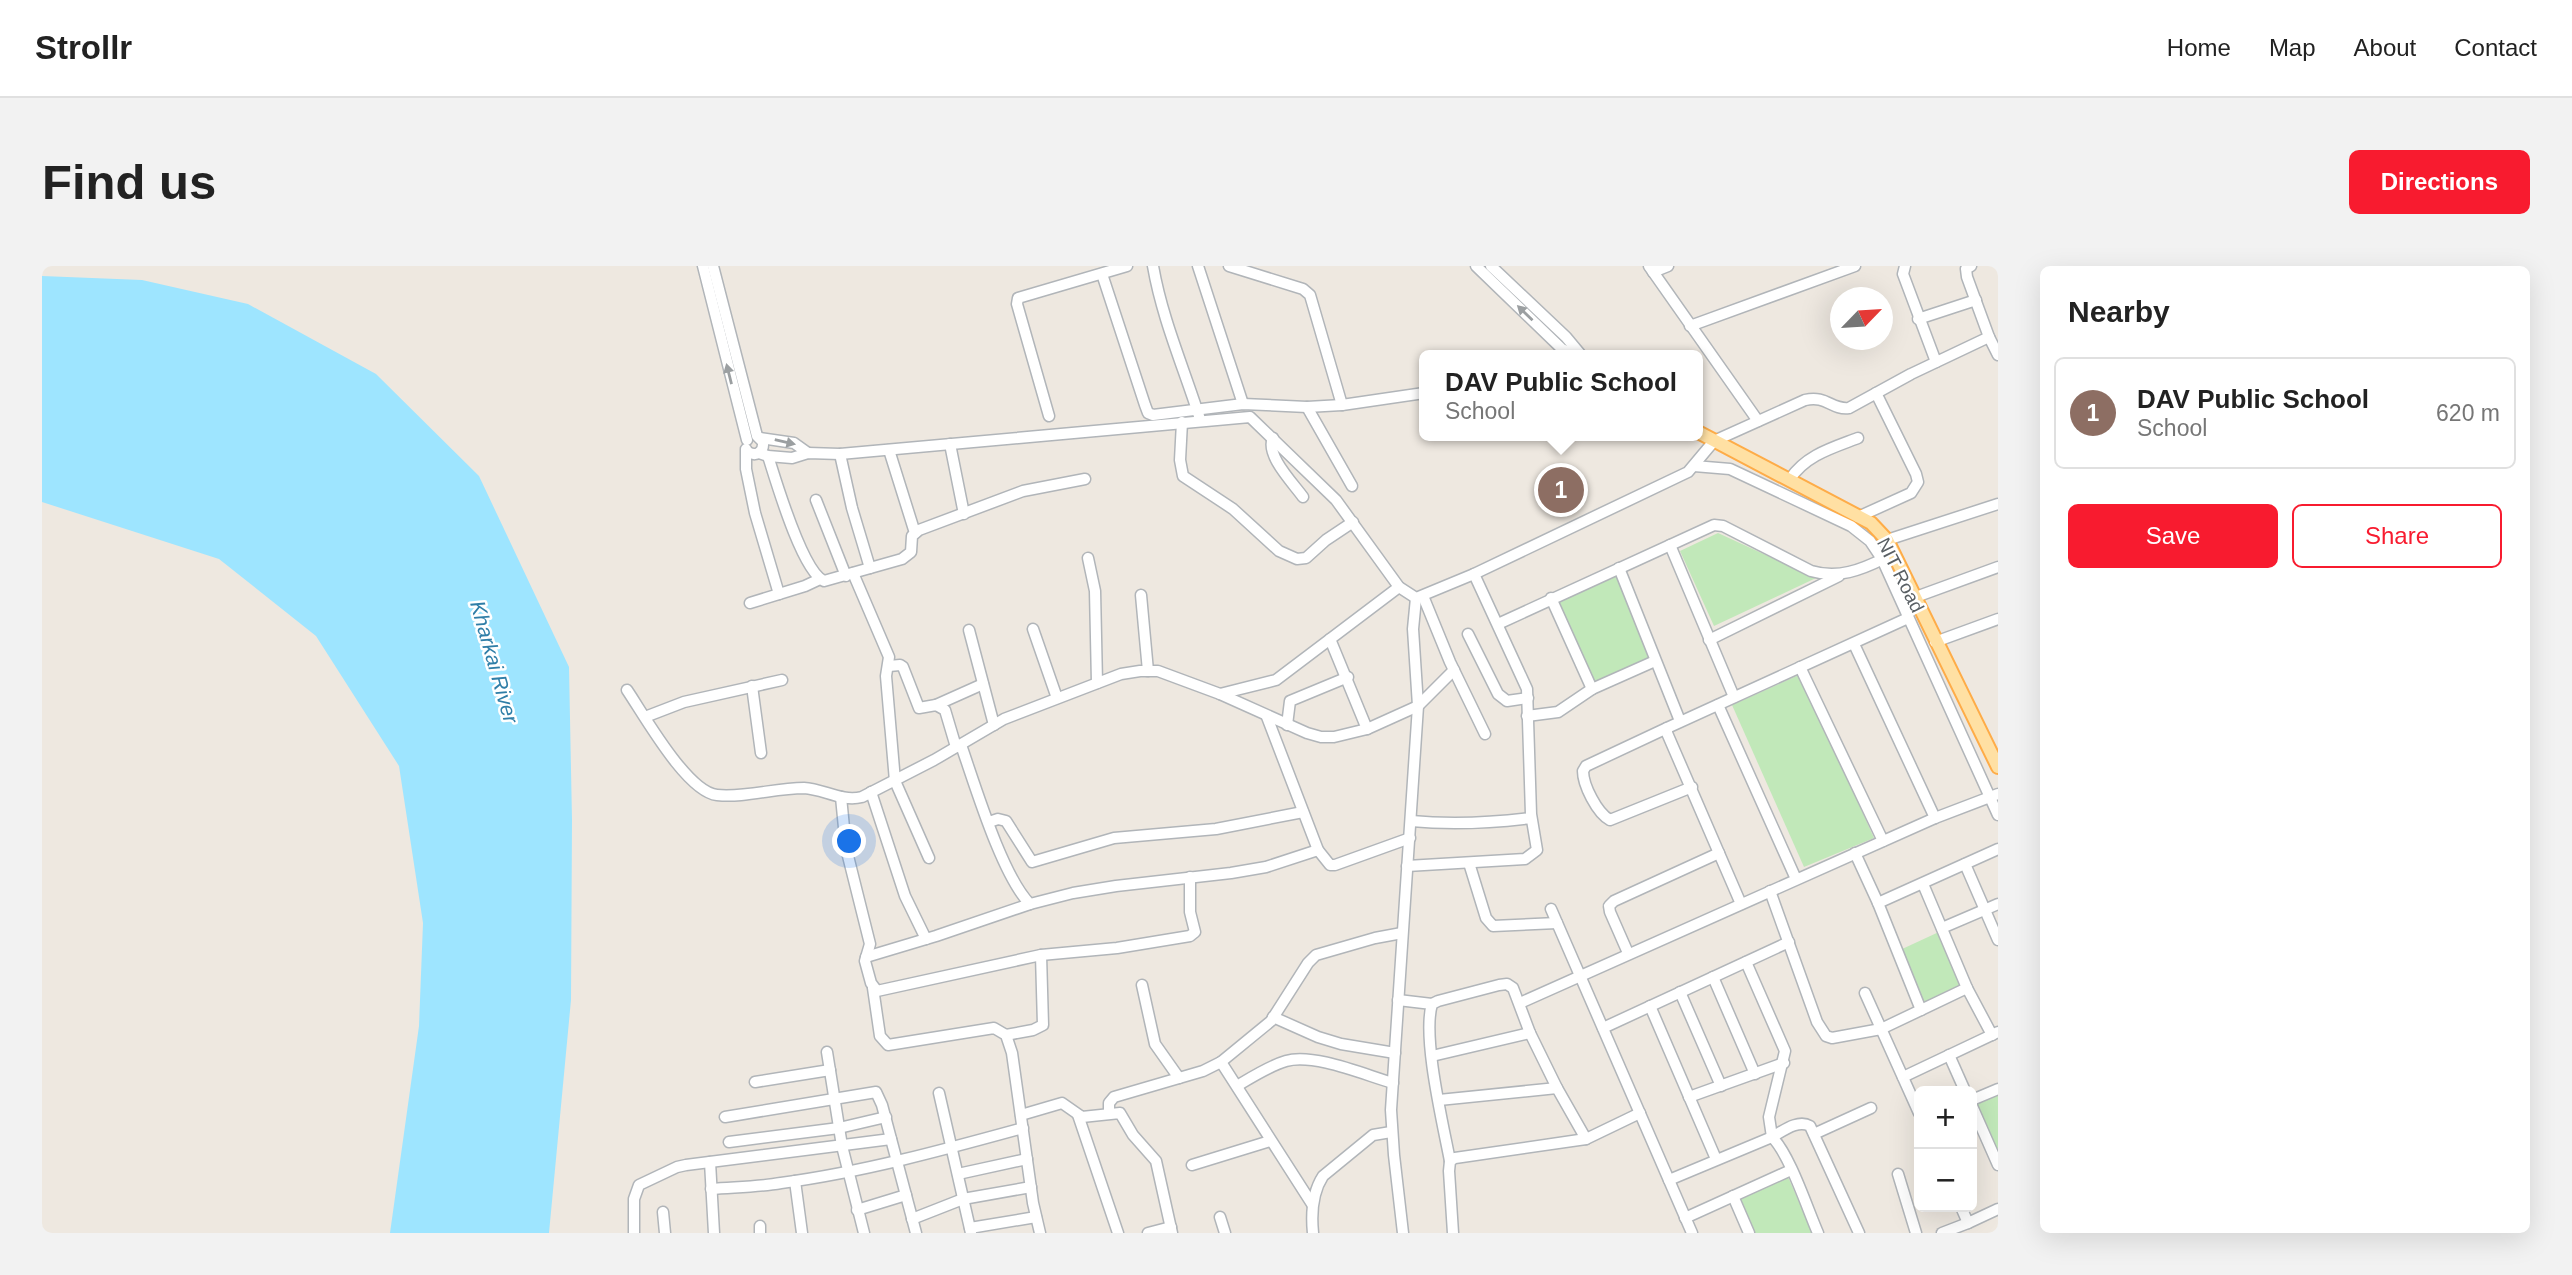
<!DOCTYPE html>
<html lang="en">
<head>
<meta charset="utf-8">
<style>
  body { margin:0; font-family:Helvetica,sans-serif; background:#f2f2f2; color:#222 }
  .controls { position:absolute; right:21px; bottom:21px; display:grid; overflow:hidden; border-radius:10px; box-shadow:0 7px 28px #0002 }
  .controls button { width:63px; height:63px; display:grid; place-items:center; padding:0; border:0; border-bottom:2px solid #e0e0e0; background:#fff; color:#222; font:35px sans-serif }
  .compass { position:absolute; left:1788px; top:21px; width:63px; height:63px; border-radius:50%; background:#fff; box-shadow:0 7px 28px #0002; rotate:65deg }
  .you { position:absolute; left:808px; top:576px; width:24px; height:24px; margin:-18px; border:5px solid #fff; border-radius:50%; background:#1a73e8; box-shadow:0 0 0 10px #1a73e833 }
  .badge { display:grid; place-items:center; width:46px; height:46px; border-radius:50%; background:#f81b2f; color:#fff; font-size:23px; font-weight:700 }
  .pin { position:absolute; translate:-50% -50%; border:4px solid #fff; box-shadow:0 2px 7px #0006 }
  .popup { position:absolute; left:1377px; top:84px; width:284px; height:91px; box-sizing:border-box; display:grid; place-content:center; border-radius:10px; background:#fff; filter:drop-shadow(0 2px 5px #0005); font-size:23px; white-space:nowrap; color:#767676 }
  .popup b { font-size:26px; color:#222 }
  .popup::after { content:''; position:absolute; left:50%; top:100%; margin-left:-14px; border:14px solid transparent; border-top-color:#fff }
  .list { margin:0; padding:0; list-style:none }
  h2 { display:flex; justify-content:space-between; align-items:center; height:91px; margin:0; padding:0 28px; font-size:30px }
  h2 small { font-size:23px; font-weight:400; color:#767676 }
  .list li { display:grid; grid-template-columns:46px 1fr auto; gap:21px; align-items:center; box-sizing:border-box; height:112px; margin:0 14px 14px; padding:0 14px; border:2px solid #e0e0e0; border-radius:10px }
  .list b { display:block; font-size:26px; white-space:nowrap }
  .list p { margin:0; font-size:23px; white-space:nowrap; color:#767676 }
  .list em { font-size:23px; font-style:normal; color:#767676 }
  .actions { display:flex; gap:14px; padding:21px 28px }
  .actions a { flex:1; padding:16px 0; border:2px solid #f81b2f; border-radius:10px; text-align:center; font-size:24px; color:#f81b2f }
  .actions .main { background:#f81b2f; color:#fff }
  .map { position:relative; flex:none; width:1956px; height:967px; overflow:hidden; border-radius:10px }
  header { display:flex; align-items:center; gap:42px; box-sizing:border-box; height:98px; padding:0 35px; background:#fff; border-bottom:2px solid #e0e0e0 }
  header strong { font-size:33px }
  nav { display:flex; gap:38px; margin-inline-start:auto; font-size:24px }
  .intro { display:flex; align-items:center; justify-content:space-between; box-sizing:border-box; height:168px; padding:0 42px }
  h1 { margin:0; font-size:49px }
  .button { padding:18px 32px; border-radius:10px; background:#f81b2f; color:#fff; font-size:24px; font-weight:700 }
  main { display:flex; gap:42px; padding:0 42px }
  aside { flex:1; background:#fff; border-radius:10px; box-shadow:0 7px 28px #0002 }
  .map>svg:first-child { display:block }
  .green { fill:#c1e8b9 }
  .water { fill:#9ee5ff }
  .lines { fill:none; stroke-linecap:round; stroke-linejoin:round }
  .minor-casing { stroke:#b1b5b9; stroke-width:13 }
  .major-casing { stroke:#feac48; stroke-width:16 }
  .minor { stroke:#fff; stroke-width:10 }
  .major { stroke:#ffe0a3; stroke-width:12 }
  .oneway { fill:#9b9fa1 }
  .labels { text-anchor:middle; stroke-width:5; stroke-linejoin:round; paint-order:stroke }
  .street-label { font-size:19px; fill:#595f63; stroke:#fff }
  .water-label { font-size:21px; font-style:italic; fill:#2f7ea7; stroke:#fff }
</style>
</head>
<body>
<header>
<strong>Strollr</strong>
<nav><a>Home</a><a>Map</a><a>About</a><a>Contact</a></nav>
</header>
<div class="intro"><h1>Find us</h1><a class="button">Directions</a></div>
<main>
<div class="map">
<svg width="1956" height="967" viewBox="0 0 1956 967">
  <rect width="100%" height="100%" fill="#eee8e0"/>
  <g class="green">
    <path d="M1676,267L1774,312L1672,360L1638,285Z"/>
    <path d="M1574,309L1609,391L1552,416L1517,335Z"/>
    <path d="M1759,408L1832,572L1762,601L1690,439Z"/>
    <path d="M1899,665L1921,720L1881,739L1858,684Z"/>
    <path d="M1956,828V882L1953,883L1933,837Z"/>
    <path d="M1746,911L1771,967H1712L1697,933Z"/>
  </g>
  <path class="water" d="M0,10L100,14L206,38L334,108L437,210L527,401L530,554L529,734L507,967H348L377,760L381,657L357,500L274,370L177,293L0,236Z"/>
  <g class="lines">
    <defs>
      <g id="minor">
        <path d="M661,0L705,174"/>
        <path d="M671,0L715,170L721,176C722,186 714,191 706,186"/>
        <path d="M1111,0C1120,52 1141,100 1157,150"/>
        <path d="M1156,0L1201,138"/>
        <path d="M1187,0L1261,23L1268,29L1300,139"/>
        <path d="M1434,0L1520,83L1534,89"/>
        <path d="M1449,0L1524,71L1539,89"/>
        <path d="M1607,0L1716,155"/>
        <path d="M1863,0L1861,8L1894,96"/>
        <path d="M1929,0L1924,3L1925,11L1947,71L1956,89"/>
        <path d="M1611,6L1626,0"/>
        <path d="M1060,8L1103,139L1106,147L1111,149L1201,138L1265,141L1300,139L1382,127"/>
        <path d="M1876,53L1934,34"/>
        <path d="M1648,60L1813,0"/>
        <path d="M1265,141L1310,220"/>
        <path d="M1007,150L975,38L976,32L1085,0"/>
        <path d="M1140,156L1138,194L1141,210L1191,243L1237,285L1255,293L1264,292L1284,274L1311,256"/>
        <path d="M718,172L752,177L766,187"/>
        <path d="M1231,172C1223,189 1251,217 1261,231"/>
        <path d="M908,178L922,248"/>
        <path d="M704,183V203L713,247L737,328"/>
        <path d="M847,184L873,267"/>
        <path d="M717,187L726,190L750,192L766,187L798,188L1208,151L1294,234L1357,321L1374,332L1432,308L1646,206L1672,175L1763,134C1785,129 1789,144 1807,142L1869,108L1947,71"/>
        <path d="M798,188L810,242L828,302"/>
        <path d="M726,190C734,215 760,305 782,315L860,293L869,286L870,270L877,264L981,225L1043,213"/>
        <path d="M1652,200L1688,203L1809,260L1828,275L1840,293L1956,549"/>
        <path d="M1748,213C1764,189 1790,182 1816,172"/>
        <path d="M774,234L804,310"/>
        <path d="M1816,251L1869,227L1876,216L1874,208L1834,127"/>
        <path d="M1845,274L1956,238"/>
        <path d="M1628,279L1692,431"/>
        <path d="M1046,292L1053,325L1055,417"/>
        <path d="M1577,302L1638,455"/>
        <path d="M811,307L847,391L844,410L853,515L887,592"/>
        <path d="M1099,329L1106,405"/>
        <path d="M1381,330L1408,396L1443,468"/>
        <path d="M1509,332L1550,423L1613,395"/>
        <path d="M1871,332L1956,301"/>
        <path d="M708,337L763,320L778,313"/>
        <path d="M1456,358L1672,259L1681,260L1769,305C1796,313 1819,304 1843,292"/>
        <path d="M991,363L1015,432"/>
        <path d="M927,364L952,459"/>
        <path d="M1426,368L1456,428L1465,435L1486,432"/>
        <path d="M1288,373L1325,463"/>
        <path d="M1667,374L1797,310"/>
        <path d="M1893,376L1956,353"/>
        <path d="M1812,378L1893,552"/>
        <path d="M847,400L858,399L861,401L877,442L894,439L903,444L914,481"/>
        <path d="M1758,401L1841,575"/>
        <path d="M710,420L719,487"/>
        <path d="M585,424C602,449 645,526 675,529C703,532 733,522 762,522C782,523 799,536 820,531L892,494L962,453L1079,408L1098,405H1116L1178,428L1265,467L1279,471H1292L1325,463L1376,440L1412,404"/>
        <path d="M1178,428L1234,414L1357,321"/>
        <path d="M894,439L941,418"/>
        <path d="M1676,439L1754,613"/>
        <path d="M1485,450L1516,446L1550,423"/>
        <path d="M603,451L642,436L740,414"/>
        <path d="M1225,451L1276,584L1288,599H1293L1368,572"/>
        <path d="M1245,459L1248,435L1306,411"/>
        <path d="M1625,462L1544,500L1541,505C1541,519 1555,547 1568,554L1650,521"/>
        <path d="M919,479C933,519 960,610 988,638L1031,627L1074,620L1189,607L1224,601L1276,584"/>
        <path d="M829,526L863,630L884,673"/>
        <path d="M799,531L804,582L828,678L823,695L829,717L835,725L999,689L1075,682L1148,670L1153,666L1148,646V611"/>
        <path d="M1369,555C1410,559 1449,557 1489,552"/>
        <path d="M947,556L956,553L964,555L990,596L1072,572L1174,563L1261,546"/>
        <path d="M1813,587L1836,637L1879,744"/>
        <path d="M1427,597L1444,652L1451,660L1515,657"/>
        <path d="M1923,598L1956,674"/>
        <path d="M1365,600L1483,593L1495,584L1489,548L1485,423L1432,308"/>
        <path d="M1881,618L1925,722L1950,769"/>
        <path d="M1728,625L1775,756L1784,770L1790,772L1839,763L1925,722"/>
        <path d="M1836,637L1956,583"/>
        <path d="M1699,638L1625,467V462L1866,352"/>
        <path d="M1509,643L1650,967"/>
        <path d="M1900,662L1956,638"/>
        <path d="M1586,687L1568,646L1567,640L1572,635L1677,587"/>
        <path d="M824,691L894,670L988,638"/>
        <path d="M1704,696L1743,785L1727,851L1730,871C1741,865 1756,853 1768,860L1817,967"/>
        <path d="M1671,711L1713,808"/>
        <path d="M1100,719L1113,778L1137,812"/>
        <path d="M831,722L838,770L846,779L952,762L964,769L970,787L991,937L998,967"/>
        <path d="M1638,726L1679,820"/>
        <path d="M1823,727L1877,847"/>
        <path d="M1356,734L1390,738"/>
        <path d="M1478,737L1893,552L1956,528"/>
        <path d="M1608,740L1674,893"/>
        <path d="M1231,751L1276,771L1299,778L1353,787"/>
        <path d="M1561,762L1747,676"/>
        <path d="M964,769L991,764L1001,759L999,689"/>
        <path d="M785,786L800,880L822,967"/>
        <path d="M1907,789L1923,825"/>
        <path d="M1390,790L1488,767"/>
        <path d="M1179,796L1270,938"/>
        <path d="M1861,811L1956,766"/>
        <path d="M713,816L788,804"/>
        <path d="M1195,820C1210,811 1227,800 1244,795C1272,787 1323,809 1351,817"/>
        <path d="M897,827L929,967"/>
        <path d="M1647,831L1742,797"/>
        <path d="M1397,834L1515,822"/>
        <path d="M1930,834L1956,823"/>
        <path d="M1930,840L1956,899"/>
        <path d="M1067,847V837L1072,831L1161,805L1179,796L1229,755L1266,697L1274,689L1333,672L1360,667"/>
        <path d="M979,849L1020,837L1040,851L1078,847L1091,869L1114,895L1130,967"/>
        <path d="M1036,849L1076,967"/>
        <path d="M683,851L834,826L840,839L874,967"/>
        <path d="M1772,868L1829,842"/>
        <path d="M687,876L797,862L844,851"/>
        <path d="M1408,895C1401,858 1380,771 1390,738L1396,735L1457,719L1465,718L1471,722L1488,767L1515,822L1544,873"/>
        <path d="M668,896L672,967"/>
        <path d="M1150,899L1228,875"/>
        <path d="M916,908L985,893"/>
        <path d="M1856,908L1874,967"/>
        <path d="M1627,914L1730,871C1748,889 1765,942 1776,967"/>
        <path d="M753,915L760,967"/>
        <path d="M669,923C692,921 716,921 739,917C821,906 901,884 981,862"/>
        <path d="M1691,930L1707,967"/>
        <path d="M1919,941L1926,957L1956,943"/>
        <path d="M815,944L864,929"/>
        <path d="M621,946L623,967"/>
        <path d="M1178,951L1183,967"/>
        <path d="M1643,952L1749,904"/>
        <path d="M870,953L921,933L989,921"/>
        <path d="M718,960V967"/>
        <path d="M928,962L994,951"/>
        <path d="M592,967V933L597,919L635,901L644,899L849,873"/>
        <path d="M1106,967L1129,961"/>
        <path d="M1271,967C1269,947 1270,927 1281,910L1331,869L1349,866"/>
        <path d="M1361,967L1352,889L1349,844L1376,440L1371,363L1374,332"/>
        <path d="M1411,967L1407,905L1408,895L1413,892L1544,873L1598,847"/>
        <path d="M1900,967L1926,957"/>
      </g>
      <path id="major" d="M1656,166L1829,257L1845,274L1956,501"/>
    </defs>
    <use href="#minor" class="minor-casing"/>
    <use href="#major" class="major-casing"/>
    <use href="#minor" class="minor"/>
    <use href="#major" class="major"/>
  </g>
  <defs><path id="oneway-solid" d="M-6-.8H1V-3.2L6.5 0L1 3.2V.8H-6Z" transform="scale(1.75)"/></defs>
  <g class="oneway">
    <use href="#oneway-solid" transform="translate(1483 47) rotate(-136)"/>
    <use href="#oneway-solid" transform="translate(687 108) rotate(-104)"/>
    <use href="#oneway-solid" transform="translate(743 176) rotate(13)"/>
  </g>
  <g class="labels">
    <g class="street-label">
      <text transform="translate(1859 309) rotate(63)" y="7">NIT Road</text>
    </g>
    <g class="water-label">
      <text transform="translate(452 396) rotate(74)" y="7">Kharkai River</text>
    </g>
  </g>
</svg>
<div class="controls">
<button>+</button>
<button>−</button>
</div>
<svg class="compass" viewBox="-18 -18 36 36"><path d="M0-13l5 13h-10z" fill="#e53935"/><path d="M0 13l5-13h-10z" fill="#767676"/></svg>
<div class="you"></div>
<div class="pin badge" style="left:1519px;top:224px;background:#8d6e63">1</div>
<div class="popup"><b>DAV Public School</b>School</div>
</div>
<aside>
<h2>Nearby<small></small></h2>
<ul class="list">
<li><span class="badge" style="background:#8d6e63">1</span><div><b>DAV Public School</b><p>School</p></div><em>620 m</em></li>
</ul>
<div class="actions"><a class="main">Save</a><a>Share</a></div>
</aside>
</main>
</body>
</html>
